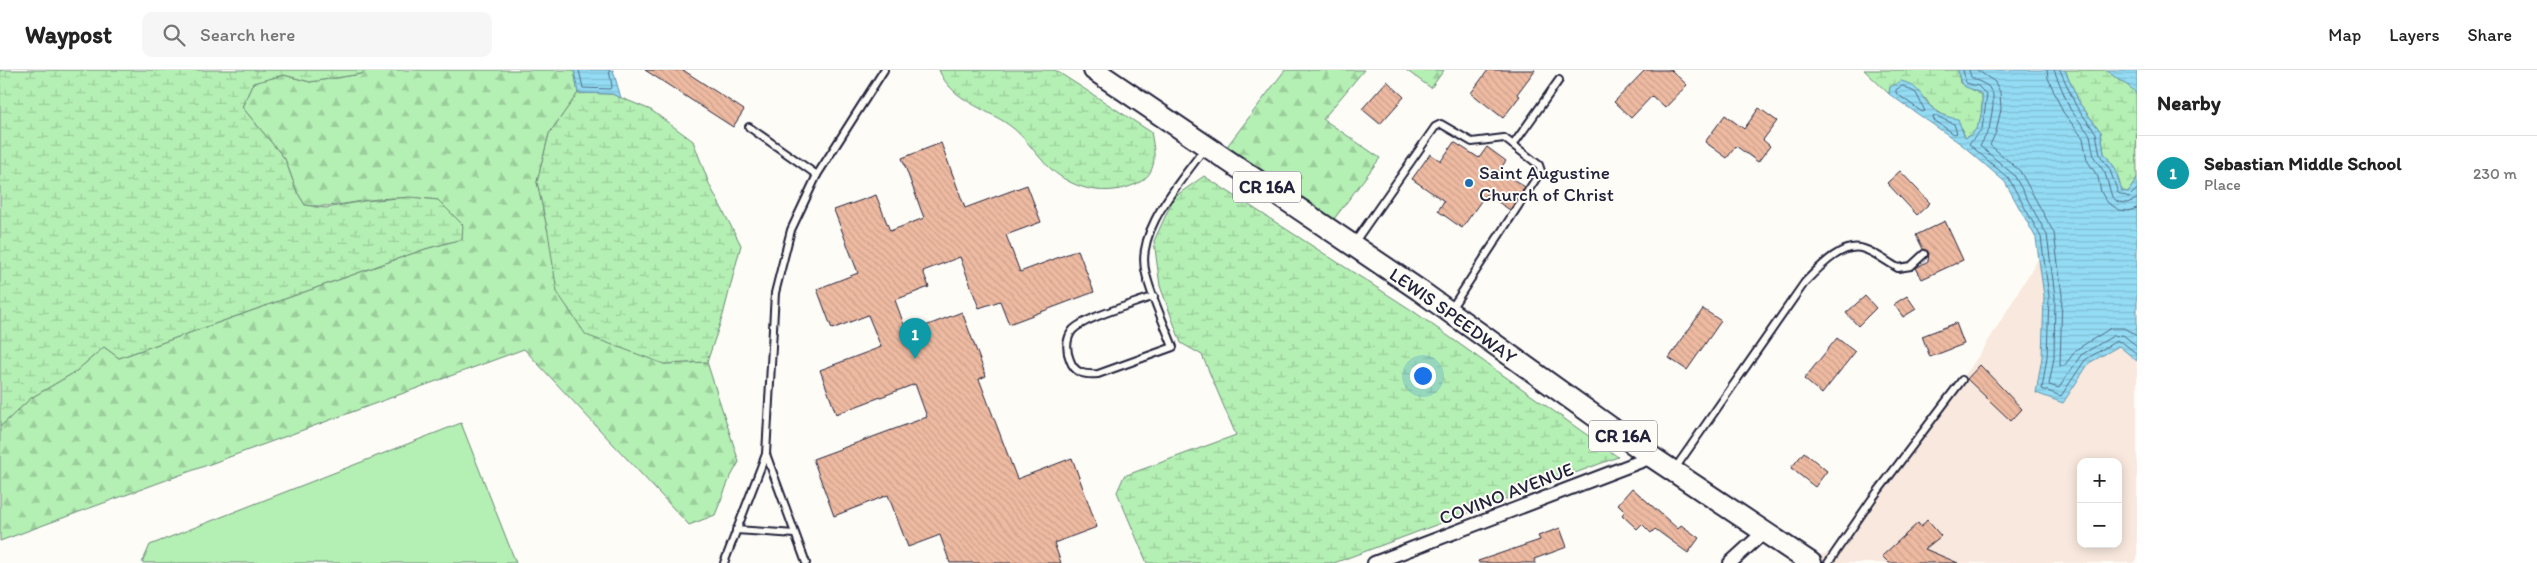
<!DOCTYPE html>
<html lang="en">
<head>
<meta charset="utf-8">
<style>
  body { margin:0; font-family:Itim,sans-serif; background:#f6f6f6; color:#222 }
  .controls { position:absolute; right:15px; bottom:15px; display:grid; overflow:hidden; border-radius:10px; box-shadow:0 2px 12px #0003 }
  .controls button { width:45px; height:45px; display:grid; place-items:center; padding:0; border:0; border-bottom:1px solid #e0e0e0; background:#fff; color:#222; font:25px sans-serif }
  .you { position:absolute; left:1422px; top:305px; width:18px; height:18px; margin:-12px; border:4px solid #fff; border-radius:50%; background:#1a73e8; box-shadow:0 0 0 8px #1a73e833 }
  .badge { display:grid; place-items:center; width:32px; height:32px; border-radius:50%; background:#2563eb; color:#fff; font-size:16px; font-weight:700 }
  .pin { position:absolute; translate:-50% -41px; filter:drop-shadow(0 1px 2px #0008) }
  .pin::after { content:''; position:absolute; top:26px; width:18px; height:15px; background:inherit; clip-path:polygon(0 0,100% 0,50% 100%) }
  .list { margin:0; padding:0; list-style:none }
  h2 { display:flex; justify-content:space-between; align-items:center; height:65px; margin:0; padding:0 20px; font-size:21px }
  h2 small { font-size:16px; font-weight:400; color:#767676 }
  .list li { display:grid; grid-template-columns:32px 1fr auto; gap:15px; align-items:center; box-sizing:border-box; height:75px; padding:0 20px; border-top:1px solid #e0e0e0 }
  .list b { display:block; font-size:19px; white-space:nowrap }
  .list p { margin:0; font-size:16px; white-space:nowrap; color:#767676 }
  .list em { font-size:16px; font-style:normal; color:#767676 }
  .icon { flex:none; width:28px; height:28px; fill:none; stroke:currentColor; stroke-width:2; stroke-linecap:round; stroke-linejoin:round }
  .map { position:relative; flex:none; width:2137px; height:493px; overflow:hidden }
  header { display:flex; align-items:center; gap:30px; box-sizing:border-box; height:70px; padding:0 25px; background:#fff; border-bottom:1px solid #e0e0e0 }
  header strong { font-size:24px }
  nav { display:flex; gap:28px; margin-inline-start:auto; font-size:18px }
  .search { width:350px; height:45px; background:#f6f6f6; display:flex; align-items:center; gap:12px; box-sizing:border-box; padding:0 18px; border-radius:10px; color:#767676; font-size:19px }
  main { display:flex }
  aside { flex:1; background:#fff }
  .map>svg:first-child { display:block }
  .built { fill:#f8e8dd; fill-rule:evenodd }
  .green { fill:#b4efb3; stroke:#6b8877 }
  .forest { fill:url(#forest-firs); stroke:#6b8877 }
  .wetland { fill:url(#wetland-marsh); stroke:#6b8877 }
  .water { fill:url(#water-rules); stroke:#6692aa }
  .lines { fill:none; stroke-linecap:round; stroke-linejoin:round }
  .shore { stroke:#4f6c85; stroke-width:1 }
  .building { fill:url(#building-back-hatch); stroke:#22223b }
  .service-casing { stroke:#22223b; stroke-width:10 }
  .minor-casing { stroke:#22223b; stroke-width:16 }
  .primary-casing { stroke:#22223b; stroke-width:24 }
  .service { stroke:#fdfcf7; stroke-width:6 }
  .minor { stroke:#fdfcf7; stroke-width:12 }
  .primary { stroke:#fdfcf7; stroke-width:20 }
  .poi-dot { fill:#1f6fb2; stroke:#fdfcf7; stroke-width:2 }
  .labels { text-anchor:middle; stroke-width:4; stroke-linejoin:round; paint-order:stroke }
  .shield { fill:#fdfcf7; stroke:#646373; stroke-width:1 }
  .shield-label { font-size:18px; font-weight:bold; fill:#22223b }
  .poi-label { font-size:19px; fill:#22223b; stroke:#fdfcf7; text-anchor:start }
  .street-label { font-size:19px; fill:#22223b; stroke:#fdfcf7 }
</style>
</head>
<body>
<header>
<strong>Waypost</strong>
<div class="search"><svg class="icon" aria-label="search" viewBox="0 0 24 24"><circle cx="10" cy="10" r="6"/><path d="M15 15l6 6"/></svg>Search here</div>
<nav><a>Map</a><a>Layers</a><a>Share</a></nav>
</header>
<main>
<div class="map">
<svg width="2137" height="493" viewBox="0 0 2137 493">
  <defs>
    <pattern id="forest-firs" width="22" height="20" patternUnits="userSpaceOnUse" patternTransform="scale(1.25)"><rect width="22" height="20" fill="#b4efb3"/><path d="M5 1l3.5 6h-7zM16 11l3.5 6h-7z" fill="#9acd9b"/></pattern>
    <pattern id="wetland-marsh" width="20" height="14" patternUnits="userSpaceOnUse" patternTransform="scale(1.25)"><rect width="20" height="14" fill="#b4efb3"/><path d="M1 5h8M5 5V1M11 12h8M15 12V8" fill="none" stroke="#9acd9b"/></pattern>
    <pattern id="water-rules" width="6" height="5" patternUnits="userSpaceOnUse" patternTransform="scale(1.25)"><rect width="6" height="5" fill="#93dcf4"/><path d="M0 2.5h6" fill="none" stroke="#7ebcd2"/></pattern>
    <pattern id="building-back-hatch" width="6" height="6" patternUnits="userSpaceOnUse" patternTransform="scale(1.25)"><rect width="6" height="6" fill="#eebaa1"/><path d="M-1 5l2 2M0 0l6 6M5-1l2 2" fill="none" stroke="#cca08c"/></pattern>
  </defs>
  <rect width="100%" height="100%" fill="#fdfcf7"/>
  <filter id="ink" filterUnits="userSpaceOnUse"><feTurbulence type="fractalNoise" baseFrequency=".02" numOctaves="2"/><feDisplacementMap in="SourceGraphic" scale="10" xChannelSelector="R" yChannelSelector="G"/><feConvolveMatrix kernelMatrix="1 2 1 2 8 2 1 2 1" color-interpolation-filters="sRGB"/></filter>
  <g filter="url(#ink)">
    <path class="built" d="M2039,188L2044,226L2042,287L2036,323L2063,333L2089,293L2119,275L2137,291V490L2133,493H1825L1815,486L1841,480L1983,280ZM2081,392H2118V474H2081Z"/>
    <path class="green" d="M461,353L516,493H142L150,475Z"/>
    <g class="forest">
      <path d="M366,0H574L578,23L549,64L537,112L548,162L664,294L707,292L739,392L729,410L715,445L689,455L524,279L0,471V357L31,328L75,302L104,277L119,288L425,179L462,169L438,130C413,127 388,127 363,131C343,134 326,138 305,135L297,122L285,89L242,37L253,13L284,5L310,12L361,4Z"/>
      <path d="M1285,0H1364L1323,49L1380,88L1331,153L1225,79Z"/>
      <path d="M1406,0H1444L1431,18Z"/>
    </g>
    <g class="wetland">
      <path d="M0,0H366L361,4L310,12L284,5L253,13L242,37L285,89L297,122L305,135L326,138L364,131L410,127L438,130L463,155L462,169L425,179L119,288L104,277L75,302L31,328L0,357Z"/>
      <path d="M939,0H1055L1151,62C1155,83 1159,104 1136,114C1107,127 1074,120 1051,99C1036,86 1025,66 1009,55C985,38 951,30 939,0Z"/>
      <path d="M1864,0H1958L1960,13L1982,25C1983,41 1981,62 1965,68L1962,58L1930,36L1926,29L1890,17L1889,24Z"/>
      <path d="M2065,0H2108C2116,11 2128,13 2136,23L2137,109L2128,122L2122,121L2115,98L2104,83L2101,62L2080,34Z"/>
      <path d="M578,23L612,24L651,40L693,71L710,116L741,175L723,245L707,292L664,294L586,265L557,222L548,162L537,112L549,64Z"/>
      <path d="M1204,106L1413,241L1618,387L1334,493H1147L1117,422L1124,406L1236,365L1202,285L1181,273L1160,216L1154,171L1174,127Z"/>
    </g>
    <g class="water">
      <path d="M574,0H613L621,28L612,24L578,23Z"/>
      <path d="M1958,0H2065L2080,34L2101,62L2104,83L2115,98L2122,121L2128,122L2137,109V291L2119,276L2089,293L2063,333L2036,323L2042,287L2044,226L2036,168L2005,112L1961,74L1889,24L1890,17L1901,11C1918,15 1919,24 1930,36C1936,43 1949,48 1958,49L1965,68C1981,62 1983,40 1982,25C1967,13 1961,24 1958,0Z"/>
      <path d="M2108,0H2137V25C2130,13 2116,12 2108,0Z"/>
    </g>
    <g class="lines">
      <g class="shore">
        <path d="M579,0L583,18L610,19L612,16L609,0"/>
        <path d="M1963,0L1966,13L1978,16L1987,25L1982,59L1969,74L2009,109L2041,167L2049,226L2047,287L2042,319L2061,326L2085,290L2116,271L2122,272L2137,284"/>
        <path d="M1969,0L1971,7L1988,16L1993,24V36L1989,60L1980,76L2014,105L2047,165L2055,226L2054,288L2049,315L2059,318L2081,285L2113,266L2123,265L2137,276"/>
        <path d="M1977,0L1995,12L2000,22L2001,39L1996,62L1990,75L2020,101L2054,163L2062,225L2060,296H2064L2077,279L2111,258H2124L2137,266"/>
        <path d="M2047,0L2048,8L2063,42L2083,68L2087,90L2098,107L2101,122L2107,132L2119,140L2128,141L2137,138"/>
        <path d="M2054,0L2070,39L2090,65L2094,87L2105,103L2112,127L2118,132L2127,133L2137,129"/>
        <path d="M2060,0L2076,36L2096,63L2100,85L2110,100L2118,123L2129,127L2137,119"/>
        <path d="M1903,16L1916,23L1925,41L1922,42L1896,23V20Z"/>
        <path d="M1936,46L1954,54L1957,63L1954,64L1934,50L1933,47Z"/>
      </g>
    </g>
    <g class="building">
      <path d="M645,0H683L744,40L733,57Z"/>
      <path d="M1488,0H1535L1517,24L1520,26L1503,48L1471,23Z"/>
      <path d="M1645,0H1671L1687,15L1665,38L1652,26L1631,48L1614,32Z"/>
      <path d="M1387,11L1404,27L1380,54L1362,39Z"/>
      <path d="M1759,38L1777,51L1763,70L1770,76L1758,92L1736,76L1727,88L1705,72L1725,45L1744,59Z"/>
      <path d="M1454,72L1479,88L1487,77L1506,91L1499,100L1525,117L1510,140L1486,124L1462,158L1438,141L1444,131L1412,109L1430,84L1441,91Z"/>
      <path d="M941,73L965,138L1027,115L1041,152L1006,165L1020,202L1078,180L1094,222L1009,254L1000,231L979,238L960,187L923,201L929,217L895,230L907,263L962,242L986,306L979,309L1017,409L1072,388L1097,457L1054,473L1061,493H950L940,465L908,477L888,425L834,446L813,389L927,347L915,314L836,344L820,300L881,277L868,245L832,259L817,219L858,203L834,140L876,125L890,161L924,148L902,88Z"/>
      <path d="M1900,101L1930,133L1917,145L1887,113Z"/>
      <path d="M1945,151L1963,190L1922,209L1916,198L1928,191L1929,183L1923,179L1916,165Z"/>
      <path d="M1865,226L1876,238L1858,256L1846,243Z"/>
      <path d="M1907,226L1916,239L1903,247L1894,234Z"/>
      <path d="M1703,239L1721,251L1687,300L1669,288Z"/>
      <path d="M1956,253L1964,274L1930,287L1922,266Z"/>
      <path d="M1837,268L1855,282L1822,324L1804,309Z"/>
      <path d="M1980,295L2022,339L2011,351L1967,309Z"/>
      <path d="M1804,382L1827,401L1815,417L1791,398Z"/>
      <path d="M1632,418L1678,459L1681,455L1699,468L1688,483L1655,459L1651,463L1642,454L1637,459L1622,445L1625,441L1618,434Z"/>
      <path d="M1927,450L1941,466L1925,479L1958,493H1889L1882,486L1918,453L1921,457Z"/>
      <path d="M1560,458L1567,477L1534,489L1536,493H1479L1478,491L1540,470L1538,466Z"/>
    </g>
    <g class="lines">
      <defs>
        <g id="service">
          <path d="M749,57L817,105"/>
          <path d="M1513,75L1559,10"/>
          <path d="M1354,173L1435,57L1441,54L1472,72L1504,68L1539,95L1541,101L1451,239"/>
          <path d="M1154,226C1137,233 1082,248 1072,261C1066,269 1066,281 1070,290C1075,304 1085,305 1098,304L1173,277C1164,253 1152,229 1146,204C1134,161 1181,112 1204,79"/>
          <path d="M766,384L806,493"/>
          <path d="M1674,400L1805,212C1818,199 1842,171 1864,179C1876,183 1887,192 1898,198L1911,196L1924,184"/>
          <path d="M736,460L795,464"/>
          <path d="M724,493L766,384L775,223L791,160L817,105L884,0"/>
          <path d="M1828,493L1872,429L1962,310"/>
        </g>
        <g id="minor">
          <path d="M1374,493L1652,387"/>
          <path d="M1730,493L1764,462"/>
        </g>
        <g id="primary">
          <path id="s1" d="M1094,0L1419,220L1652,387L1811,493"/>
        </g>
      </defs>
      <use href="#service" class="service-casing"/>
      <use href="#minor" class="minor-casing"/>
      <use href="#primary" class="primary-casing"/>
      <use href="#service" class="service"/>
      <use href="#minor" class="minor"/>
      <use href="#primary" class="primary"/>
    </g>
  </g>
  <circle class="poi-dot" cx="1469" cy="113" r="5"/>
  <g class="labels">
    <g class="shield">
      <rect x="1233" y="101.5" width="68" height="31" rx="4"/>
      <rect x="1589" y="350.5" width="68" height="31" rx="4"/>
    </g>
    <g class="shield-label">
      <text x="1267" y="123">CR 16A</text>
      <text x="1623" y="372">CR 16A</text>
    </g>
    <g class="poi-label">
      <text x="1479" y="109">Saint Augustine<tspan x="1479" dy="22">Church of Christ</tspan></text>
    </g>
    <g class="street-label">
      <text dy="7" stroke="none"><textPath href="#s1" startOffset="435">LEWIS SPEEDWAY</textPath></text>
      <text transform="translate(1506 423) rotate(-21)" y="7">COVINO AVENUE</text>
    </g>
  </g>
</svg>
<div class="controls">
<button>+</button>
<button>−</button>
</div>
<div class="you"></div>
<div class="pin badge" style="left:915px;top:289px;background:#0f9aa8">1</div>
</div>
<aside>
<h2>Nearby<small></small></h2>
<ul class="list">
<li><span class="badge" style="background:#0f9aa8">1</span><div><b>Sebastian Middle School</b><p>Place</p></div><em>230 m</em></li>
</ul>
</aside>
</main>
</body>
</html>
